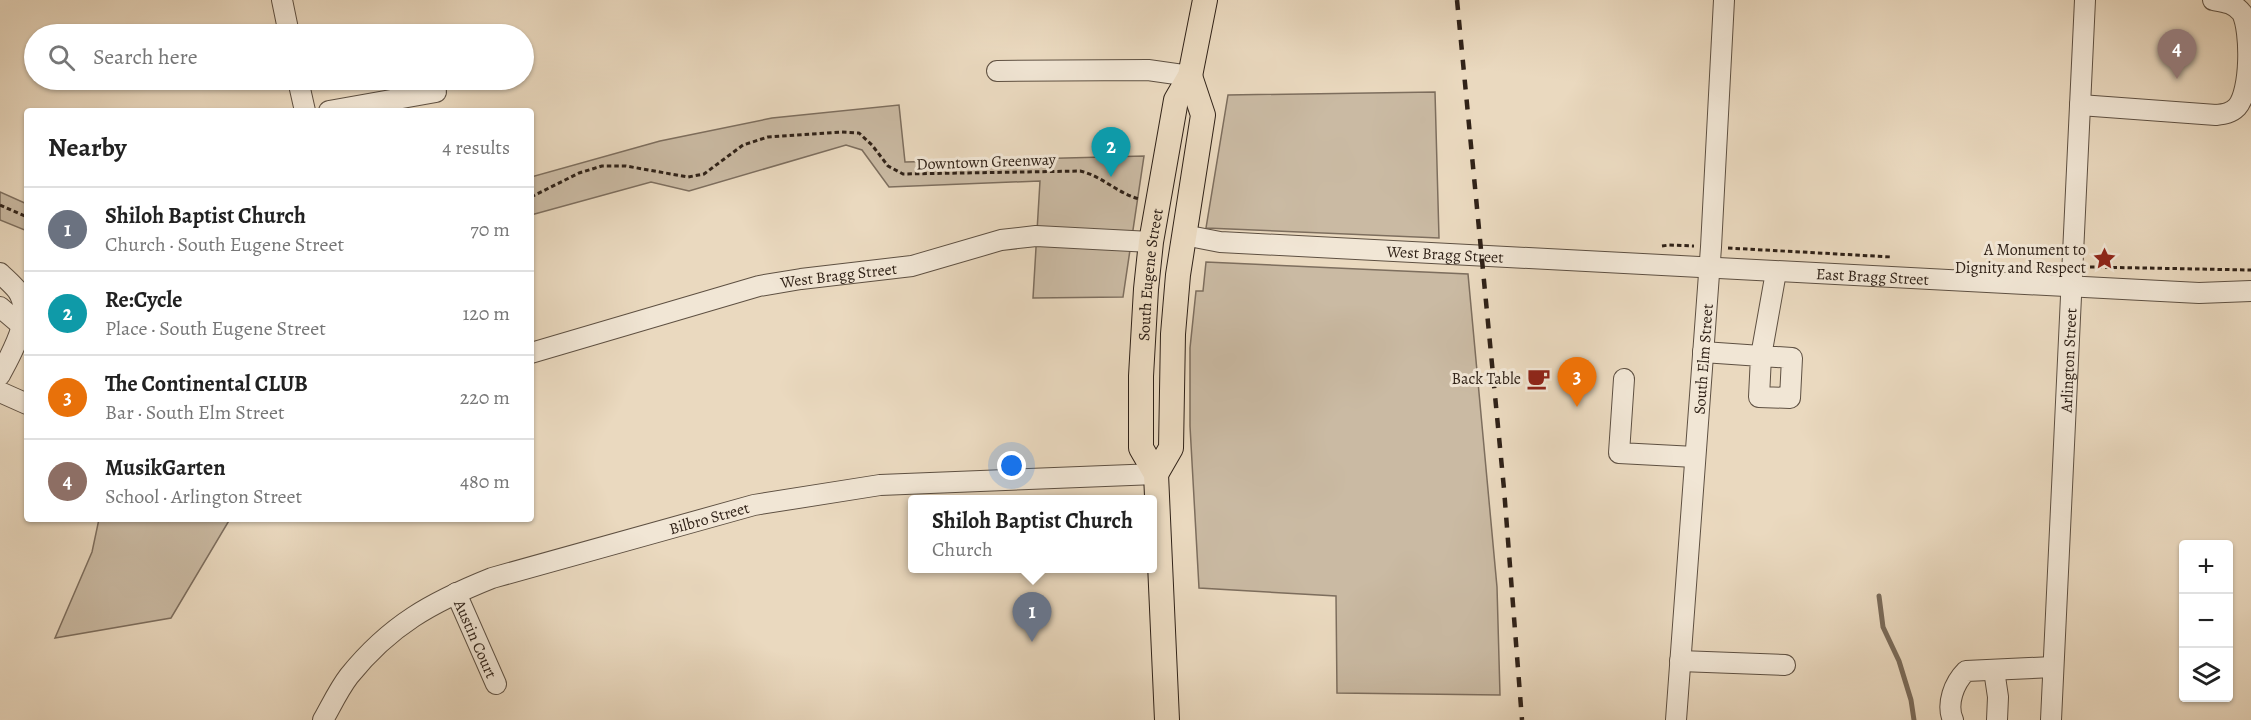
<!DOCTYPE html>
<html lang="en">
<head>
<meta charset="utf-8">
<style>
  body { margin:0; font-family:Alegreya,serif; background:#f6f6f6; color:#222 }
  .controls { position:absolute; right:18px; bottom:18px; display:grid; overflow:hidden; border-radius:6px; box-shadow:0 2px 4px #0004 }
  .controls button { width:54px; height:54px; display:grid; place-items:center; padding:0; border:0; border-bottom:2px solid #e0e0e0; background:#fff; color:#222; font:30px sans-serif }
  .you { position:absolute; left:1012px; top:466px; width:21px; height:21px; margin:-15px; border:4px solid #fff; border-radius:50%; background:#1a73e8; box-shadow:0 0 0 9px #1a73e833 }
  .badge { display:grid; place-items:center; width:39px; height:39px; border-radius:50%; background:#d93025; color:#fff; font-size:20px; font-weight:700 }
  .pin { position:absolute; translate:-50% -50px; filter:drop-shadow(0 2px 3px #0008) }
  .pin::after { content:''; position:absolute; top:32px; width:21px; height:18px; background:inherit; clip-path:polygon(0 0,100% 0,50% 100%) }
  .popup { position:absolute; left:908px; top:495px; width:249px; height:78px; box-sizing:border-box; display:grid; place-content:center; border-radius:6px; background:#fff; filter:drop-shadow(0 2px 4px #0005); font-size:20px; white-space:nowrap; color:#767676 }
  .popup b { font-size:22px; color:#222 }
  .popup::after { content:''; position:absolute; left:50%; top:100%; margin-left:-12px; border:12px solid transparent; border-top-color:#fff }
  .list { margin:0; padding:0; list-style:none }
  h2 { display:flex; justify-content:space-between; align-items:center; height:78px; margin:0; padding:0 24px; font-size:26px }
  h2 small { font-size:20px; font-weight:400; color:#767676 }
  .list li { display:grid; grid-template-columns:39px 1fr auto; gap:18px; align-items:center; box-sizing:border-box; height:84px; padding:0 24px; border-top:2px solid #e0e0e0 }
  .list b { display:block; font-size:22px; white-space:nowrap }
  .list p { margin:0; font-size:20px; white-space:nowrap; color:#767676 }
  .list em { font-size:20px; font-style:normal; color:#767676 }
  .icon { flex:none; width:33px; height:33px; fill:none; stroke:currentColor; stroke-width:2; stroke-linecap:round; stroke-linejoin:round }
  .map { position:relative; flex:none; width:2251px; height:720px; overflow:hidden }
  .search { position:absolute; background:#fff; box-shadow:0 2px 4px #0004; left:24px; top:24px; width:510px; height:66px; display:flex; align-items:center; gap:15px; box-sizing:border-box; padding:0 21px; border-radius:33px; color:#767676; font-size:22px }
  .panel { position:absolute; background:#fff; box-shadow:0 2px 4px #0004; left:24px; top:108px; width:510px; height:414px; border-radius:6px }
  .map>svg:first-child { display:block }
  .green { fill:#cabaa3; stroke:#7d6e5e; stroke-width:1.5 }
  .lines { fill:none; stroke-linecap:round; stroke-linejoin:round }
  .stream { stroke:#7a6b5a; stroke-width:5 }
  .minor-casing { stroke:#5e5042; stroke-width:22 }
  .major-casing { stroke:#302218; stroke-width:26 }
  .path { stroke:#302218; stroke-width:3; stroke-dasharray:4.5 3; stroke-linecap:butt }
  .minor { stroke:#f1e6d5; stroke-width:20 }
  .major { stroke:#ead9bf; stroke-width:24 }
  .rail { stroke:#302218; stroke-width:4.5; stroke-dasharray:10 10; stroke-linecap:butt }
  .labels { text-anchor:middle; stroke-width:6; stroke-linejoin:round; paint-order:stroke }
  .street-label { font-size:16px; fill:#302218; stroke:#f1e6d5 }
  .poi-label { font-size:16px; fill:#302218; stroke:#f1e6d5; text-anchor:end }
</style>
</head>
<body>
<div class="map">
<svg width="2251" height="720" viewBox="0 0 2251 720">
  <rect width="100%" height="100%" fill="#ead9bf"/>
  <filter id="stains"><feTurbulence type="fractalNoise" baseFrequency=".00333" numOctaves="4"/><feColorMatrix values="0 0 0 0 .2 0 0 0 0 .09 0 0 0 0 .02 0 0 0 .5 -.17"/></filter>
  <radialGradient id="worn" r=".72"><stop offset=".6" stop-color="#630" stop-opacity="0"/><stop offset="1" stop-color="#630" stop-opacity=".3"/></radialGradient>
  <g class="green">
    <path d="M1435,92L1439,238L1206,228L1228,95Z"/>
    <path d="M899,105L905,162L1144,156L1123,297L1033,298L1040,181L889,187L862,150L846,145L689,191L651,182L531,215V177L660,141L772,118Z"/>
    <path d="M0,192L27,204V231L0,220Z"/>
    <path d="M1206,262L1468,274L1497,587L1500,695L1337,693L1336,596L1199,588L1190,426V348L1196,291H1203Z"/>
    <path d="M99,519H230L171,618L55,638L92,552Z"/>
  </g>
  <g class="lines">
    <path class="stream" d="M1879,596L1883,627L1899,661L1911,700L1914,720"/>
    <defs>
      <g id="minor">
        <path d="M282,0L289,34"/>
        <path d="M997,71L1148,70L1190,76"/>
        <path d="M298,80L305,111"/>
        <path d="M2080,105L2216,115C2225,114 2231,113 2237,107C2251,91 2251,31 2242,13C2234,3 2225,2 2213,0"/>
        <path d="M329,111L436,92"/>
        <path id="s1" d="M1184,235L1220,242L2199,293L2251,291"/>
        <path d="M0,273C5,278 12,284 17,290C35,315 12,352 0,375"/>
        <path d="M0,307L21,325"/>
        <path d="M1703,352L1761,356L1759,397L1790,398L1792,358L1761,356L1776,272"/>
        <path id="s2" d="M531,353L759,286L801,279L912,266L1001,240L1036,236L1151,242"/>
        <path d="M1624,379L1619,453L1695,457"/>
        <path d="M0,392L27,404"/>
        <path id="s3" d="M456,593L496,684"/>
        <path d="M1680,661L1785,665"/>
        <path d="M1994,670L1998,697L1997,720"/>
        <path id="s4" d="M323,720C331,706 339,689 349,676C390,625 432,602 492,578L754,505L880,485L1156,474"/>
        <path id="s5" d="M1676,720L1711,247L1724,0"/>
        <path d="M1953,720C1946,704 1954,683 1966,671L2053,667"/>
        <path id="s6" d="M2051,720L2085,0"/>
      </g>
      <g id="major">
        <path d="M1156,474L1171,448L1173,334L1178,275L1203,115L1190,76"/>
        <path id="s7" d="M1167,720L1156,474L1141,448V376L1146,289L1151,242L1176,100L1190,76L1205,0"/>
      </g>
    </defs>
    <use href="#minor" class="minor-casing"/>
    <use href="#major" class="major-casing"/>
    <g class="path">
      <path d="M531,197L579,173L602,166H626L688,177L704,174L743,145L768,137L841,132L859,133L872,145L888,166L903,174L1080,171C1102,176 1117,193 1139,199"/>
      <path d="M0,205L27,217"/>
      <path d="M1662,246L1669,245L1694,246"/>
      <path d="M1728,248L1892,257"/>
      <path d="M2090,267L2251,270"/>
    </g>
    <use href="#minor" class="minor"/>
    <use href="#major" class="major"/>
    <path class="rail" d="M1457,0L1504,489L1522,720"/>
  </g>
  <defs>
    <symbol id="sight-bare" viewBox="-9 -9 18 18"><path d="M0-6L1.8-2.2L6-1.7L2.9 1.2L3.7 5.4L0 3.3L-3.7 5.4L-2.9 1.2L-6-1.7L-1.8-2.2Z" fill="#8f2418" stroke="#f1e6d5" stroke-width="2.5" paint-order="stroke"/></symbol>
    <symbol id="cafe-bare" viewBox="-9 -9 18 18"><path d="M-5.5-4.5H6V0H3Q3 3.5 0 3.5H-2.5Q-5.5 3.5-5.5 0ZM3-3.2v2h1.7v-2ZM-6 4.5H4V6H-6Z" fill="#8f2418" stroke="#f1e6d5" stroke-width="2.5" paint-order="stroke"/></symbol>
  </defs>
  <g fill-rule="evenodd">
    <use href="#sight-bare" x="2088" y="242" width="33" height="33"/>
    <use href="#cafe-bare" x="1522" y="362" width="33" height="33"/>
  </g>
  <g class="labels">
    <g class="street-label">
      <text transform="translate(986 161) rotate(-2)" y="6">Downtown Greenway</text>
      <text dy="6" stroke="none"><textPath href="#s1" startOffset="262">West Bragg Street</textPath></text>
      <text dy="6" stroke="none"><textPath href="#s7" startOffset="450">South Eugene Street</textPath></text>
      <text dy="6" stroke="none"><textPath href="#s2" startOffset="318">West Bragg Street</textPath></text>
      <text dy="6" stroke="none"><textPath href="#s1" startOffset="690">East Bragg Street</textPath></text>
      <text dy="6" stroke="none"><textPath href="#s5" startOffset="362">South Elm Street</textPath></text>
      <text dy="6" stroke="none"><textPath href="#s6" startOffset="360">Arlington Street</textPath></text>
      <text dy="6" stroke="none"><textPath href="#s4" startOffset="452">Bilbro Street</textPath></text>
      <text dy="6" stroke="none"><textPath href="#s3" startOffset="50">Austin Court</textPath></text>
    </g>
    <g class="poi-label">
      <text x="2086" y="255">A Monument to<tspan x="2086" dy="18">Dignity and Respect</tspan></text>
      <text x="1521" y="384">Back Table</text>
    </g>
  </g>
  <rect width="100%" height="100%" filter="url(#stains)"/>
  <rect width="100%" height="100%" fill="url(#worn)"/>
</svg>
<div class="controls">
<button>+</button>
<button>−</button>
<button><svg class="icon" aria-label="layers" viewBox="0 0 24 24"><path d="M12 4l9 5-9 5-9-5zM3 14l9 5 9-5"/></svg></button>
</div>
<div class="you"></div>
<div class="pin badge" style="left:1032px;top:642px;background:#6b7280">1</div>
<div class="popup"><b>Shiloh Baptist Church</b>Church</div>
<div class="pin badge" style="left:1111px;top:177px;background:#0f9aa8">2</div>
<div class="pin badge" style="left:1577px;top:407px;background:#e8710a">3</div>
<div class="pin badge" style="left:2177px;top:79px;background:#8d6e63">4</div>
<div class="search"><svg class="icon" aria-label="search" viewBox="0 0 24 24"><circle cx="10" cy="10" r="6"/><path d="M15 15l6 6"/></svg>Search here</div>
<section class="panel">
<h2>Nearby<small>4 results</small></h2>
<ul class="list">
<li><span class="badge" style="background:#6b7280">1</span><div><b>Shiloh Baptist Church</b><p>Church · South Eugene Street</p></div><em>70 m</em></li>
<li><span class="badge" style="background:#0f9aa8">2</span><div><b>Re:Cycle</b><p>Place · South Eugene Street</p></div><em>120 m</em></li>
<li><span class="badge" style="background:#e8710a">3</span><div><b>The Continental CLUB</b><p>Bar · South Elm Street</p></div><em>220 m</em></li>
<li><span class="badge" style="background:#8d6e63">4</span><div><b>MusikGarten</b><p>School · Arlington Street</p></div><em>480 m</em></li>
</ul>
</section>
</div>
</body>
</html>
